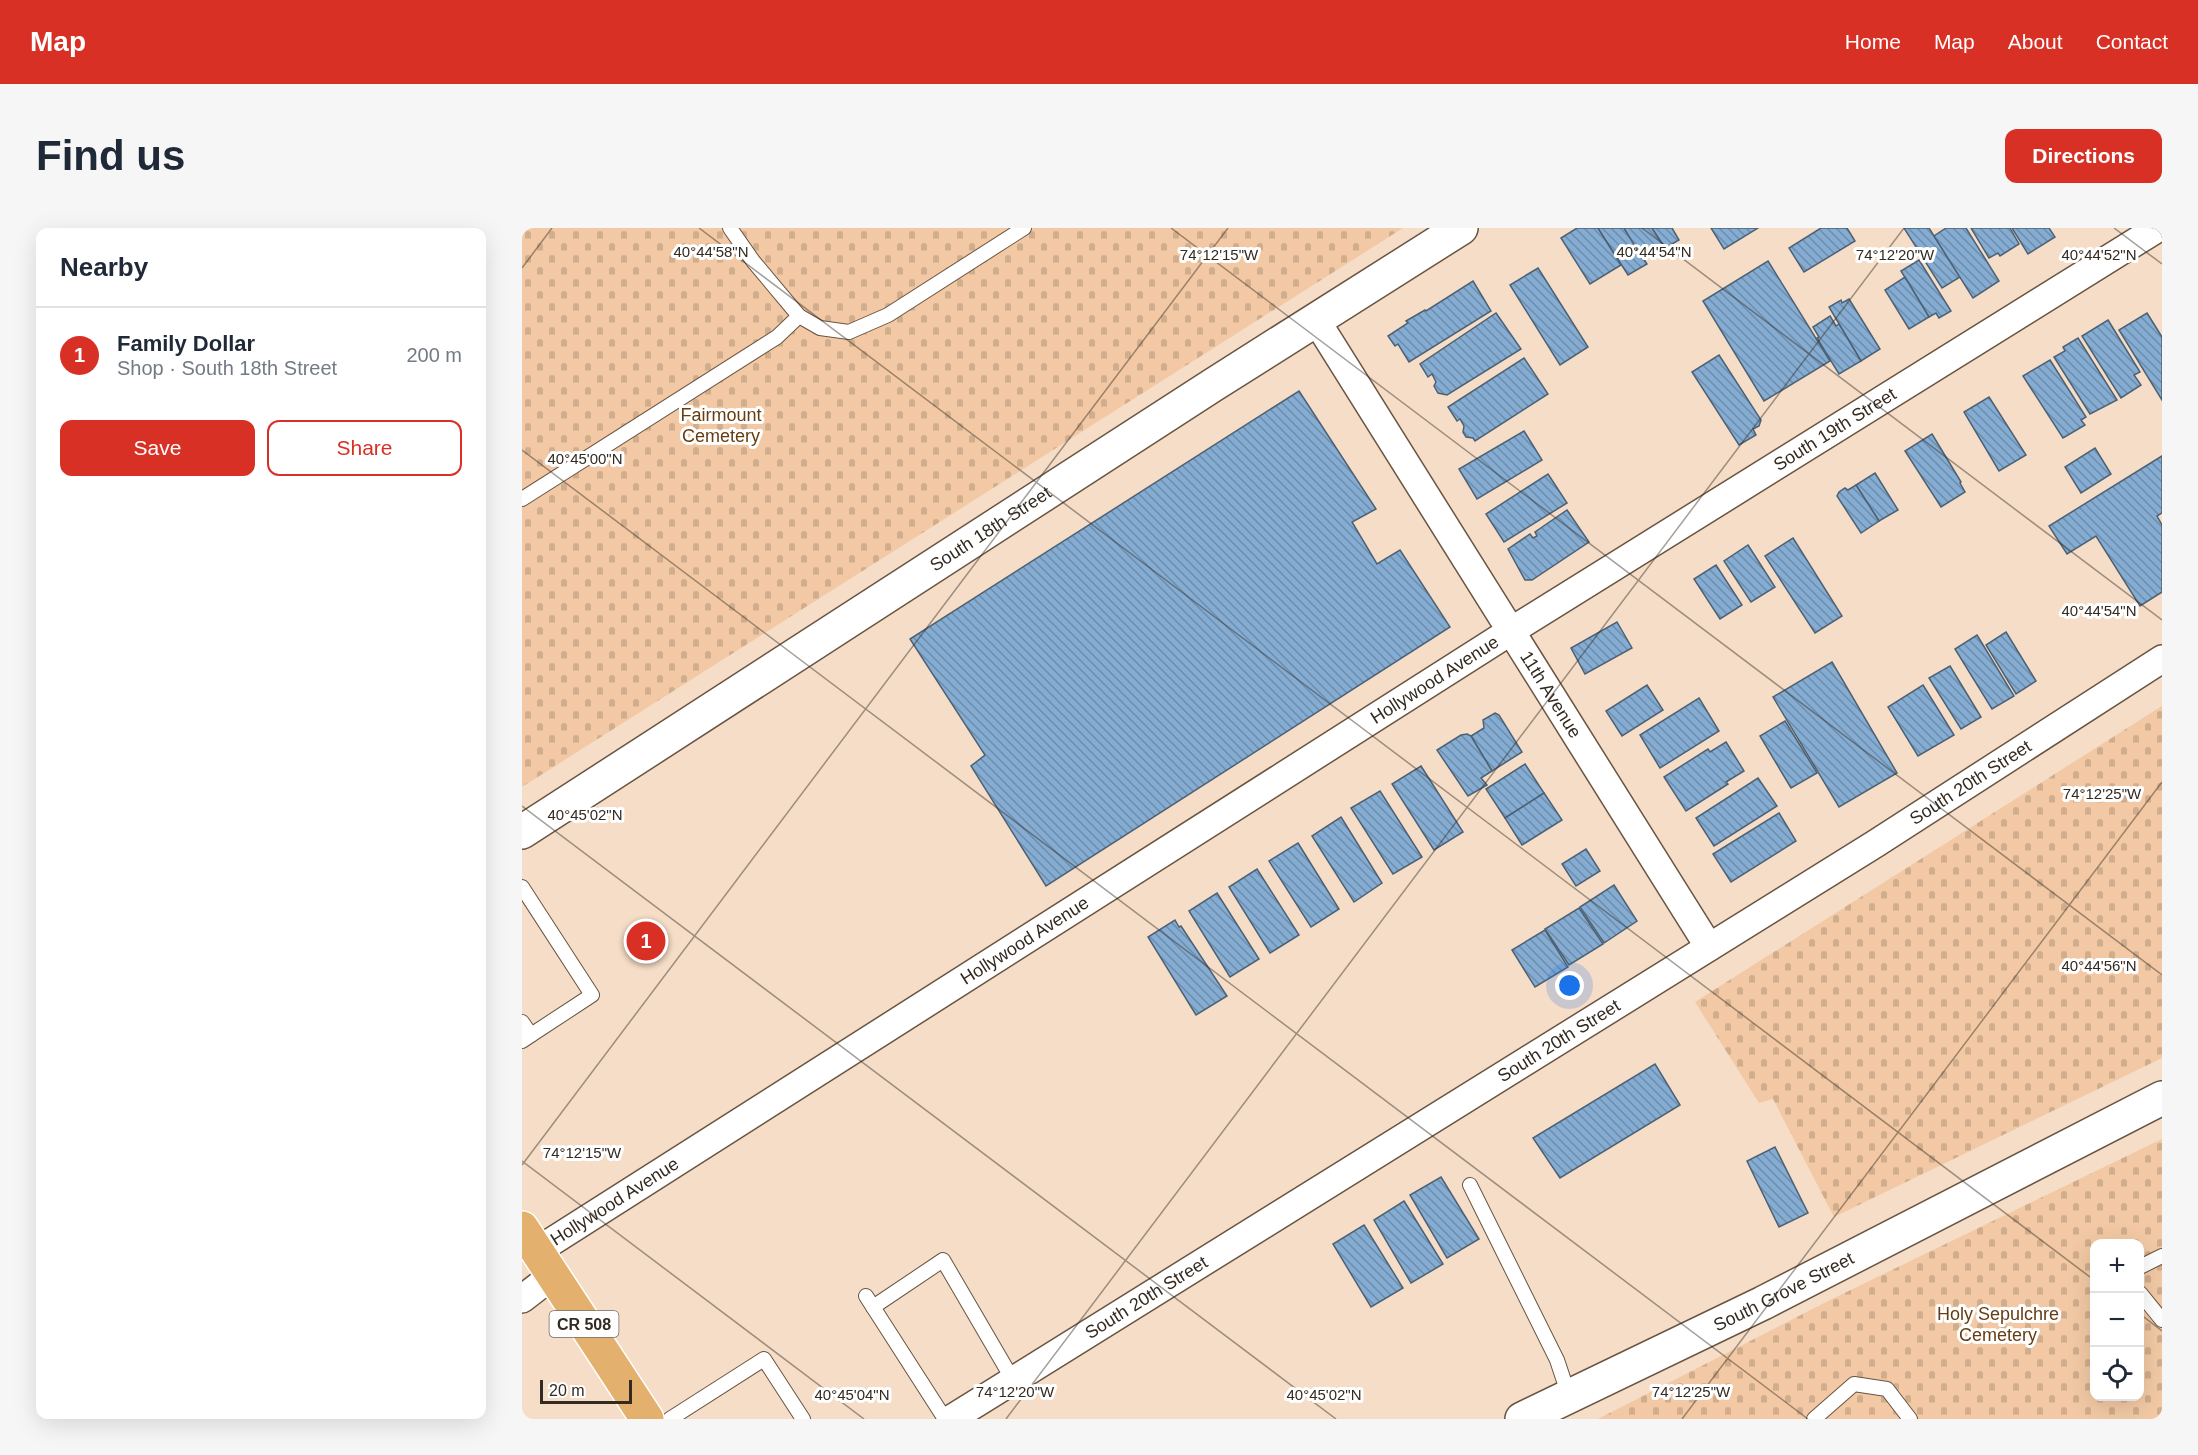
<!DOCTYPE html>
<html lang="en">
<head>
<meta charset="utf-8">
<style>
  body { margin:0; font-family:Helvetica,sans-serif; background:#f6f6f7; color:#1f2937 }
  .controls { position:absolute; right:18px; bottom:18px; display:grid; overflow:hidden; border-radius:12px; box-shadow:0 6px 24px #0002 }
  .controls button { width:54px; height:54px; display:grid; place-items:center; padding:0; border:0; border-bottom:2px solid #e0e1e3; background:#fff; color:#1f2937; font:30px sans-serif }
  .scale { position:absolute; left:18px; bottom:15px; width:92px; box-sizing:border-box; padding-left:6px; border:3px solid #332a21; border-top:0; font-size:16px; line-height:21px; white-space:nowrap; color:#332a21; -webkit-text-stroke:4px #fff; paint-order:stroke }
  .you { position:absolute; left:1048px; top:758px; width:21px; height:21px; margin:-15px; border:4px solid #fff; border-radius:50%; background:#1a73e8; box-shadow:0 0 0 9px #1a73e833 }
  .badge { display:grid; place-items:center; width:39px; height:39px; border-radius:50%; background:#d93025; color:#fff; font-size:20px; font-weight:700 }
  .pin { position:absolute; translate:-50% -50%; border:3px solid #fff; box-shadow:0 2px 6px #0006 }
  .list { margin:0; padding:0; list-style:none }
  h2 { display:flex; justify-content:space-between; align-items:center; height:78px; margin:0; padding:0 24px; font-size:26px }
  h2 small { font-size:20px; font-weight:400; color:#747a83 }
  .list li { display:grid; grid-template-columns:39px 1fr auto; gap:18px; align-items:center; box-sizing:border-box; height:96px; padding:0 24px; border-top:2px solid #e0e1e3 }
  .list b { display:block; font-size:22px; white-space:nowrap }
  .list p { margin:0; font-size:20px; white-space:nowrap; color:#747a83 }
  .list em { font-size:20px; font-style:normal; color:#747a83 }
  .actions { display:flex; gap:12px; padding:18px 24px }
  .actions a { flex:1; padding:14px 0; border:2px solid #d93025; border-radius:12px; text-align:center; font-size:21px; color:#d93025 }
  .actions .main { background:#d93025; color:#fff }
  .icon { flex:none; width:33px; height:33px; fill:none; stroke:currentColor; stroke-width:2; stroke-linecap:round; stroke-linejoin:round }
  .map { position:relative; flex:none; width:1640px; height:1191px; overflow:hidden; border-radius:12px }
  header { display:flex; align-items:center; gap:36px; box-sizing:border-box; height:84px; padding:0 30px; background:#d93025; color:#fff }
  header strong { font-size:28px }
  nav { display:flex; gap:33px; margin-inline-start:auto; font-size:21px }
  .intro { display:flex; align-items:center; justify-content:space-between; box-sizing:border-box; height:144px; padding:0 36px }
  h1 { margin:0; font-size:42px }
  .button { padding:15px 27px; border-radius:12px; background:#d93025; color:#fff; font-size:21px; font-weight:700 }
  main { display:flex; gap:36px; padding:0 36px }
  aside { flex:1; background:#fff; border-radius:12px; box-shadow:0 6px 24px #0002 }
  .map>svg:first-child { display:block }
  .cemetery { fill:url(#cemetery-stones); fill-rule:evenodd }
  .building { fill:url(#building-back-hatch); stroke:#4d6175; stroke-width:1.5 }
  .lines { fill:none; stroke-linecap:round; stroke-linejoin:round }
  .lane-casing { stroke:#695441; stroke-width:16 }
  .street-casing { stroke:#695441; stroke-width:30 }
  .secondary-casing { stroke:#695441; stroke-width:36 }
  .primary-casing { stroke:#fff; stroke-width:36 }
  .lane { stroke:#fff; stroke-width:14 }
  .street { stroke:#fff; stroke-width:27 }
  .secondary { stroke:#fff; stroke-width:33 }
  .primary { stroke:#e3b06d; stroke-width:33 }
  .ticks { fill:none; stroke:#332a21; stroke-width:1.5; stroke-opacity:0.45 }
  .labels { text-anchor:middle; stroke-width:6; stroke-linejoin:round; paint-order:stroke }
  .shield { fill:#fff; stroke:#706a64; stroke-width:1.5 }
  .shield-label { font-size:16px; font-weight:bold; fill:#332a21 }
  .park-label { font-size:18px; fill:#663d11; stroke:#fff }
  .street-label { font-size:18px; fill:#332a21; stroke:#fff }
  .ticks-label { font-size:15px; text-anchor:middle; fill:#332a21; stroke:#fff; stroke-width:6; stroke-linejoin:round; paint-order:stroke }
</style>
</head>
<body>
<header>
<strong>Map</strong>
<nav><a>Home</a><a>Map</a><a>About</a><a>Contact</a></nav>
</header>
<div class="intro"><h1>Find us</h1><a class="button">Directions</a></div>
<main>
<aside>
<h2>Nearby<small></small></h2>
<ul class="list">
<li><span class="badge">1</span><div><b>Family Dollar</b><p>Shop · South 18th Street</p></div><em>200 m</em></li>
</ul>
<div class="actions"><a class="main">Save</a><a>Share</a></div>
</aside>
<div class="map">
<svg width="1640" height="1191" viewBox="0 0 1640 1191">
  <defs>
    <pattern id="cemetery-stones" width="16" height="16" patternUnits="userSpaceOnUse" patternTransform="scale(1.5)"><rect width="16" height="16" fill="#f2c9a4"/><path d="M2 7V4a2 2 0 0 1 4 0v3zM10 15v-3a2 2 0 0 1 4 0v3z" fill="#d0ad8d"/></pattern>
    <pattern id="building-back-hatch" width="6" height="6" patternUnits="userSpaceOnUse" patternTransform="scale(1.5)"><rect width="6" height="6" fill="#85add3"/><path d="M-1 5l2 2M0 0l6 6M5-1l2 2" fill="none" stroke="#6d8dab"/></pattern>
  </defs>
  <rect width="100%" height="100%" fill="#f5ddc7"/>
  <g class="cemetery">
    <path d="M0,0H881L0,559Z"/>
    <path d="M1640,478V830L1312,989L1251,871L1237,875L1173,774Z"/>
    <path d="M1640,911V1191H1076L1306,1073ZM1572,1016H1618V1168H1572Z"/>
  </g>
  <g class="building">
    <path d="M1055,0H1076L1099,37L1068,56L1039,10Z"/>
    <path d="M1076,0H1102L1125,36L1106,47Z"/>
    <path d="M1102,0H1130L1141,17L1120,30Z"/>
    <path d="M1130,0H1150L1157,12L1143,20Z"/>
    <path d="M1189,0H1236L1202,21Z"/>
    <path d="M1299,0H1325L1333,13L1282,44L1267,20Z"/>
    <path d="M1382,0H1407L1438,49L1420,60Z"/>
    <path d="M1424,0H1444L1477,53L1451,70L1412,8Z"/>
    <path d="M1449,0H1488L1497,16L1478,28L1476,25L1467,30Z"/>
    <path d="M1490,0H1527L1533,9L1506,26Z"/>
    <path d="M1397,32L1429,83L1417,90L1414,85L1407,89L1379,43Z"/>
    <path d="M1246,33L1308,133L1242,173L1181,73Z"/>
    <path d="M1016,40L1066,119L1038,137L988,57Z"/>
    <path d="M1383,49L1407,89L1387,101L1363,62Z"/>
    <path d="M951,53L969,83L887,134L876,116L873,118L866,108L886,95L884,93L903,82L904,83Z"/>
    <path d="M1327,71L1358,121L1339,133L1307,79L1319,72L1320,75Z"/>
    <path d="M974,85L999,121L925,167L916,165L912,158L914,154L910,146L906,149L898,136Z"/>
    <path d="M1625,85L1640,109V172L1597,102Z"/>
    <path d="M1308,88L1314,98L1317,96L1339,133L1317,146L1295,110L1297,109L1291,99Z"/>
    <path d="M1586,92L1618,144L1612,147L1619,157L1599,170L1560,108Z"/>
    <path d="M1556,110L1595,172L1568,186L1532,129L1543,123L1541,119Z"/>
    <path d="M1197,127L1239,192L1237,198L1231,201L1234,207L1217,217L1170,144Z"/>
    <path d="M1002,130L1026,166L953,213L951,210L944,209L941,204L942,198L938,191L935,193L926,179Z"/>
    <path d="M1528,132L1564,189L1559,192L1563,197L1541,210L1501,148Z"/>
    <path d="M777,163L854,281L830,294L855,336L878,322L928,399L524,658L449,538L463,527L388,411Z"/>
    <path d="M1467,169L1504,227L1477,243L1442,184Z"/>
    <path d="M1002,203L1020,232L955,271L937,241Z"/>
    <path d="M1410,206L1439,254L1438,255L1443,264L1419,279L1383,223Z"/>
    <path d="M1573,220L1589,246L1559,265L1543,239Z"/>
    <path d="M1640,228V285L1635,288L1640,297V364L1618,378L1574,308L1545,326L1527,298Z"/>
    <path d="M1353,245L1376,282L1357,293L1334,257Z"/>
    <path d="M1026,246L1045,275L982,314L964,286Z"/>
    <path d="M1334,257L1357,293L1339,305L1315,268L1317,264L1323,260L1326,262Z"/>
    <path d="M1045,282L1067,314L1010,352H1003L986,321L1008,306L1011,310L1015,308L1013,304Z"/>
    <path d="M1271,310L1320,388L1293,405L1243,328Z"/>
    <path d="M1226,317L1253,359L1229,374L1202,333Z"/>
    <path d="M1194,337L1220,377L1198,391L1172,351Z"/>
    <path d="M1095,394L1110,420L1063,446L1049,420Z"/>
    <path d="M1484,404L1514,453L1494,466L1464,417Z"/>
    <path d="M1455,407L1492,468L1470,481L1433,421Z"/>
    <path d="M1310,434L1375,545L1317,579L1251,469Z"/>
    <path d="M1428,438L1459,489L1439,501L1407,450Z"/>
    <path d="M1125,457L1141,482L1100,508L1084,483Z"/>
    <path d="M1401,457L1432,507L1396,528L1366,479Z"/>
    <path d="M1177,470L1197,503L1138,540L1118,507Z"/>
    <path d="M973,485L977,487L1000,524L970,543L949,508L962,500L961,492Z"/>
    <path d="M1263,493L1295,545L1269,560L1238,508Z"/>
    <path d="M945,506L949,508L970,543L959,550L965,557L946,568L915,522L939,507Z"/>
    <path d="M1204,514L1222,543L1204,554L1206,556L1164,583L1142,549L1186,521L1188,524Z"/>
    <path d="M1003,536L1022,565L983,590L964,561Z"/>
    <path d="M899,538L941,604L912,622L870,556Z"/>
    <path d="M1236,550L1255,578L1192,618L1174,590Z"/>
    <path d="M858,563L900,629L871,646L829,580Z"/>
    <path d="M1022,565L1040,592L1000,617L983,590Z"/>
    <path d="M1257,585L1274,613L1209,654L1191,626Z"/>
    <path d="M819,589L860,655L832,674L790,608Z"/>
    <path d="M776,615L817,681L789,699L747,633Z"/>
    <path d="M1064,621L1078,643L1054,658L1040,636Z"/>
    <path d="M735,641L777,707L748,725L707,659Z"/>
    <path d="M1092,657L1115,693L1082,715L1058,679Z"/>
    <path d="M695,665L737,731L708,749L667,683Z"/>
    <path d="M1057,680L1081,716L1047,737L1023,701Z"/>
    <path d="M653,692L657,699L659,698L705,768L674,787L626,709Z"/>
    <path d="M1023,702L1046,739L1013,759L990,722Z"/>
    <path d="M1133,836L1158,877L1038,950L1011,910Z"/>
    <path d="M1253,919L1286,985L1257,999L1225,933Z"/>
    <path d="M919,949L957,1011L925,1030L888,967Z"/>
    <path d="M882,973L921,1036L889,1055L852,992Z"/>
    <path d="M842,997L881,1060L849,1079L811,1016Z"/>
  </g>
  <g class="lines">
    <defs>
      <g id="lane">
        <path d="M208,0L231,33L277,88L298,100L327,104L366,87L502,0"/>
        <path d="M0,271L255,109L277,88"/>
        <path d="M0,659L70,767L9,807"/>
        <path d="M0,794L9,807L0,813"/>
        <path d="M948,957L1035,1132L1047,1168"/>
        <path d="M1618,1039L1640,1028"/>
        <path d="M1618,1065L1640,1092"/>
        <path d="M344,1068L423,1191"/>
        <path d="M351,1079L421,1032L491,1152"/>
        <path d="M148,1191L242,1131L281,1191"/>
        <path d="M1292,1191L1332,1156L1365,1161L1388,1191"/>
      </g>
      <g id="street">
        <path id="s1" d="M794,92L1187,719"/>
        <path id="s2" d="M15,1023L989,403L1636,0"/>
        <path d="M0,1071L31,1047"/>
        <path id="s3" d="M429,1191L1353,616L1640,431"/>
      </g>
      <g id="secondary">
        <path id="s4" d="M0,604L691,157L939,0"/>
        <path id="s5" d="M1000,1191L1241,1075L1640,870"/>
      </g>
      <path id="primary" d="M0,1000L125,1191"/>
    </defs>
    <use href="#lane" class="lane-casing"/>
    <use href="#street" class="street-casing"/>
    <use href="#secondary" class="secondary-casing"/>
    <use href="#primary" class="primary-casing"/>
    <use href="#lane" class="lane"/>
    <use href="#street" class="street"/>
    <use href="#secondary" class="secondary"/>
    <use href="#primary" class="primary"/>
  </g>
  <path class="ticks" d="M177,0L1572,1052M649,0L1640,747M1120,0L1640,392M1592,0L1640,36M0,40L30,0M0,222L1286,1191M0,578L814,1191M0,933L342,1191M0,937L706,0M1618,1086L1640,1103M484,1191L1382,0M1160,1191L1640,554"/>
  <g class="labels">
    <rect class="shield" x="27.5" y="1083" width="69" height="26" rx="4.5"/>
    <g class="shield-label">
      <text x="62" y="1102">CR 508</text>
    </g>
    <g class="park-label">
      <text x="199" y="193">Fairmount<tspan x="199" dy="21">Cemetery</tspan></text>
      <text x="1476" y="1092">Holy Sepulchre<tspan x="1476" dy="21">Cemetery</tspan></text>
    </g>
    <g class="street-label">
      <text dy="6" stroke="none"><textPath href="#s2" startOffset="1536">South 19th Street</textPath></text>
      <text dy="6" stroke="none"><textPath href="#s4" startOffset="558">South 18th Street</textPath></text>
      <text dy="6" stroke="none"><textPath href="#s2" startOffset="1064">Hollywood Avenue</textPath></text>
      <text dy="6" stroke="none"><textPath href="#s1" startOffset="442">11th Avenue</textPath></text>
      <text dy="6" stroke="none"><textPath href="#s3" startOffset="1202">South 20th Street</textPath></text>
      <text dy="6" stroke="none"><textPath href="#s2" startOffset="578">Hollywood Avenue</textPath></text>
      <text dy="6" stroke="none"><textPath href="#s3" startOffset="716">South 20th Street</textPath></text>
      <text dy="6" stroke="none"><textPath href="#s2" startOffset="92">Hollywood Avenue</textPath></text>
      <text dy="6" stroke="none"><textPath href="#s5" startOffset="291">South Grove Street</textPath></text>
      <text dy="6" stroke="none"><textPath href="#s3" startOffset="230">South 20th Street</textPath></text>
    </g>
  </g>
  <g class="ticks-label">
    <text x="189" y="29">40°44'58"N</text>
    <text x="1132" y="29">40°44'54"N</text>
    <text x="697" y="32">74°12'15"W</text>
    <text x="1373" y="32">74°12'20"W</text>
    <text x="1577" y="32">40°44'52"N</text>
    <text x="63" y="236">40°45'00"N</text>
    <text x="1577" y="388">40°44'54"N</text>
    <text x="1580" y="571">74°12'25"W</text>
    <text x="63" y="592">40°45'02"N</text>
    <text x="1577" y="743">40°44'56"N</text>
    <text x="60" y="930">74°12'15"W</text>
    <text x="493" y="1169">74°12'20"W</text>
    <text x="1169" y="1169">74°12'25"W</text>
    <text x="330" y="1172">40°45'04"N</text>
    <text x="802" y="1172">40°45'02"N</text>
  </g>
</svg>
<div class="controls">
<button>+</button>
<button>−</button>
<button><svg class="icon" aria-label="locate" viewBox="0 0 24 24"><circle cx="12" cy="12" r="6"/><path d="M12 2v4M12 18v4M2 12h4M18 12h4"/></svg></button>
</div>
<div class="scale">20 m</div>
<div class="you"></div>
<div class="pin badge" style="left:124px;top:713px">1</div>
</div>
</main>
</body>
</html>
